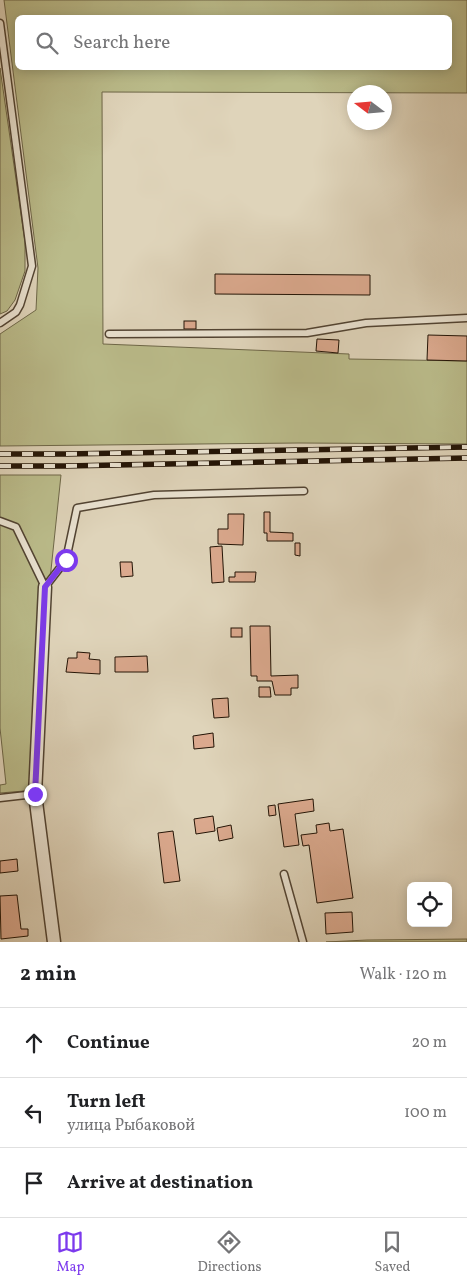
<!DOCTYPE html>
<html lang="en">
<head>
<meta charset="utf-8">
<style>
  body { margin:0; font-family:Vollkorn,serif; background:#f6f6f6; color:#202124 }
  .controls { position:absolute; right:15px; bottom:15px; display:grid; overflow:hidden; border-radius:8px; box-shadow:0 2px 12px #0003 }
  .controls button { width:45px; height:45px; display:grid; place-items:center; padding:0; border:0; border-bottom:1px solid #e0e0e0; background:#fff; color:#202124; font:25px sans-serif }
  .compass { position:absolute; left:347px; top:85px; width:45px; height:45px; border-radius:50%; background:#fff; box-shadow:0 2px 12px #0003; rotate:286deg }
  .stop { position:absolute; width:15px; height:15px; margin:-11px; border:4px solid #7c3aed; border-radius:50%; background:#fff }
  .stop.end { background:#7c3aed; border-color:#fff; box-shadow:0 1px 5px #0008 }
  .list { margin:0; padding:0; list-style:none }
  h2 { display:flex; justify-content:space-between; align-items:center; height:65px; margin:0; padding:0 20px; font-size:21px }
  h2 small { font-size:16px; font-weight:400; color:#757577 }
  .list li { display:grid; grid-template-columns:32px 1fr auto; gap:15px; align-items:center; box-sizing:border-box; height:70px; padding:0 20px; border-top:1px solid #e0e0e0 }
  .list b { display:block; font-size:19px; white-space:nowrap }
  .list p { margin:0; font-size:16px; white-space:nowrap; color:#757577 }
  .list em { font-size:16px; font-style:normal; color:#757577 }
  .icon { flex:none; width:28px; height:28px; fill:none; stroke:currentColor; stroke-width:2; stroke-linecap:round; stroke-linejoin:round }
  .map { position:relative; flex:none; width:467px; height:942px; overflow:hidden }
  .search { position:absolute; background:#fff; box-shadow:0 2px 12px #0003; left:15px; right:15px; top:15px; height:55px; display:flex; align-items:center; gap:12px; box-sizing:border-box; padding:0 18px; border-radius:8px; color:#757577; font-size:19px }
  .sheet { height:275px; background:#fff }
  nav { display:flex; justify-content:space-around; align-items:center; box-sizing:border-box; height:70px; border-top:1px solid #e0e0e0; background:#fff; font-size:14px; color:#757577 }
  nav a { display:grid; justify-items:center; gap:2px }
  nav .on { color:#7c3aed }
  .map>svg:first-child { display:block }
  .green { fill:#babb8a; stroke:#6e6748; fill-rule:evenodd }
  .building { fill:#dba98e; stroke:#221305 }
  .lines { fill:none; stroke-linecap:round; stroke-linejoin:round }
  .lane-casing { stroke:#514332; stroke-width:9 }
  .street-casing { stroke:#514332; stroke-width:15 }
  .lane { stroke:#eae3d2; stroke-width:6 }
  .street { stroke:#eae3d2; stroke-width:12 }
  .rail-casing { stroke:#221305; stroke-width:5.5 }
  .rail { stroke:#eae3d2; stroke-width:4; stroke-dasharray:11; stroke-linecap:butt }
  .route { stroke:#7c3aed; stroke-width:6 }
</style>
</head>
<body>
<div class="map">
<svg width="467" height="942" viewBox="0 0 467 942">
  <rect width="100%" height="100%" fill="#dfd4ba"/>
  <filter id="stains"><feTurbulence type="fractalNoise" baseFrequency=".004" numOctaves="4"/><feColorMatrix values="0 0 0 0 .2 0 0 0 0 .09 0 0 0 0 .02 0 0 0 .5 -.17"/></filter>
  <radialGradient id="worn" r=".72"><stop offset=".6" stop-color="#630" stop-opacity="0"/><stop offset="1" stop-color="#630" stop-opacity=".3"/></radialGradient>
  <g class="green">
    <path d="M4,0H467V93L102,92L103,344L349,354V359L467,361V444L299,443L0,446V334L36,310L38,268ZM18,18H450V68H18Z"/>
    <path d="M0,68L25,242V271L15,300L7,311L0,314Z"/>
    <path d="M0,475H61L47,608L35,779L24,791L0,793V785L6,784L0,728Z"/>
    <path d="M467,939V942H326L367,940Z"/>
  </g>
  <g class="building">
    <path d="M215,274L370,275V295L215,294Z"/>
    <rect x="184" y="321" width="12" height="8"/>
    <path d="M428,335L467,336V361L427,360Z"/>
    <path d="M317,339L339,340L338,353L316,351Z"/>
    <path d="M264,512H270V532L293,533V541H267V533H264Z"/>
    <path d="M228,514H244L243,545L218,544V529H228Z"/>
    <path d="M295,543H300V556L295,555Z"/>
    <path d="M222,546L224,582L212,583L210,547Z"/>
    <path d="M120,562H132L133,576L121,577Z"/>
    <path d="M235,572H256L255,582H229V577H235Z"/>
    <path d="M250,626H270L271,676L298,675V688H291V695H275L272,681H257V676H251Z"/>
    <rect x="231" y="628" width="11" height="9"/>
    <path d="M77,652L90,653L89,659L100,660V674L66,672L68,658H77Z"/>
    <path d="M147,656L148,672H115V657Z"/>
    <path d="M259,687H270L271,697H259Z"/>
    <path d="M228,698L229,717L214,718L212,699Z"/>
    <path d="M213,733L214,747L194,749L193,736Z"/>
    <path d="M313,799L314,811L295,814L299,845L284,847L278,804Z"/>
    <path d="M275,805L276,815L269,816L268,806Z"/>
    <path d="M213,816L215,831L196,834L194,819Z"/>
    <path d="M329,823L330,831L343,829L353,898L317,903L309,845L303,846L301,835L317,833L316,825Z"/>
    <path d="M231,825L233,838L219,841L217,828Z"/>
    <path d="M173,831L180,881L164,883L158,833Z"/>
    <path d="M17,859L18,871L0,873V861Z"/>
    <path d="M17,895L21,929H28V936L1,939L0,896Z"/>
    <path d="M352,912L353,932L326,934L325,913Z"/>
  </g>
  <g class="lines">
    <defs>
      <g id="lane">
        <path d="M0,23L32,266L20,305L16,312L0,323"/>
        <path d="M109,334L307,333L366,323L467,318"/>
        <path d="M0,521L16,527L45,587L66,560L77,508L154,495L304,491"/>
        <path d="M0,798L35,794"/>
        <path d="M284,874L303,942"/>
      </g>
      <path id="street" d="M45,587L35,794L54,942"/>
    </defs>
    <use href="#lane" class="lane-casing"/>
    <use href="#street" class="street-casing"/>
    <use href="#lane" class="lane"/>
    <use href="#street" class="street"/>
    <defs>
      <g id="rail">
        <path d="M0,454H65L467,447"/>
        <path d="M0,466H65L467,458"/>
      </g>
    </defs>
    <use href="#rail" class="rail-casing"/>
    <use href="#rail" class="rail"/>
  </g>
  <g class="lines">
    <path class="route" d="M35,794L45,587L66,560"/>
  </g>
  <rect width="100%" height="100%" filter="url(#stains)"/>
  <rect width="100%" height="100%" fill="url(#worn)"/>
</svg>
<div class="controls">
<button><svg class="icon" aria-label="locate" viewBox="0 0 24 24"><circle cx="12" cy="12" r="6"/><path d="M12 2v4M12 18v4M2 12h4M18 12h4"/></svg></button>
</div>
<svg class="compass" viewBox="-18 -18 36 36"><path d="M0-13l5 13h-10z" fill="#e53935"/><path d="M0 13l5-13h-10z" fill="#757577"/></svg>
<div class="stop" style="left:66px;top:560px"></div>
<div class="stop end" style="left:35px;top:794px"></div>
<div class="search"><svg class="icon" aria-label="search" viewBox="0 0 24 24"><circle cx="10" cy="10" r="6"/><path d="M15 15l6 6"/></svg>Search here</div>
</div>
<section class="sheet">
<h2>2 min<small>Walk · 120 m</small></h2>
<ul class="list">
<li><svg class="icon" aria-label="ahead" viewBox="0 0 24 24"><path d="M12 20V5M6 11l6-6 6 6"/></svg><div><b>Continue</b></div><em>20 m</em></li>
<li><svg class="icon" aria-label="left" viewBox="0 0 24 24"><path d="M17 20v-9H6M10 6l-5 5 5 5"/></svg><div><b>Turn left</b><p>улица Рыбаковой</p></div><em>100 m</em></li>
<li><svg class="icon" aria-label="arrive" viewBox="0 0 24 24"><path d="M6 21V4h12l-3 4 3 4H6"/></svg><div><b>Arrive at destination</b></div></li>
</ul>
</section>
<nav>
<a class="on"><svg class="icon" aria-label="map" viewBox="0 0 24 24"><path d="M3 6l6-2 6 2 6-2v14l-6 2-6-2-6 2zM9 4v14M15 6v14"/></svg>Map</a>
<a><svg class="icon" aria-label="directions" viewBox="0 0 24 24"><path d="M12 3l9 9-9 9-9-9zM9 14v-3h6M13 9l2 2-2 2"/></svg>Directions</a>
<a><svg class="icon" aria-label="saved" viewBox="0 0 24 24"><path d="M7 4h10v16l-5-4-5 4z"/></svg>Saved</a>
</nav>
</body>
</html>
